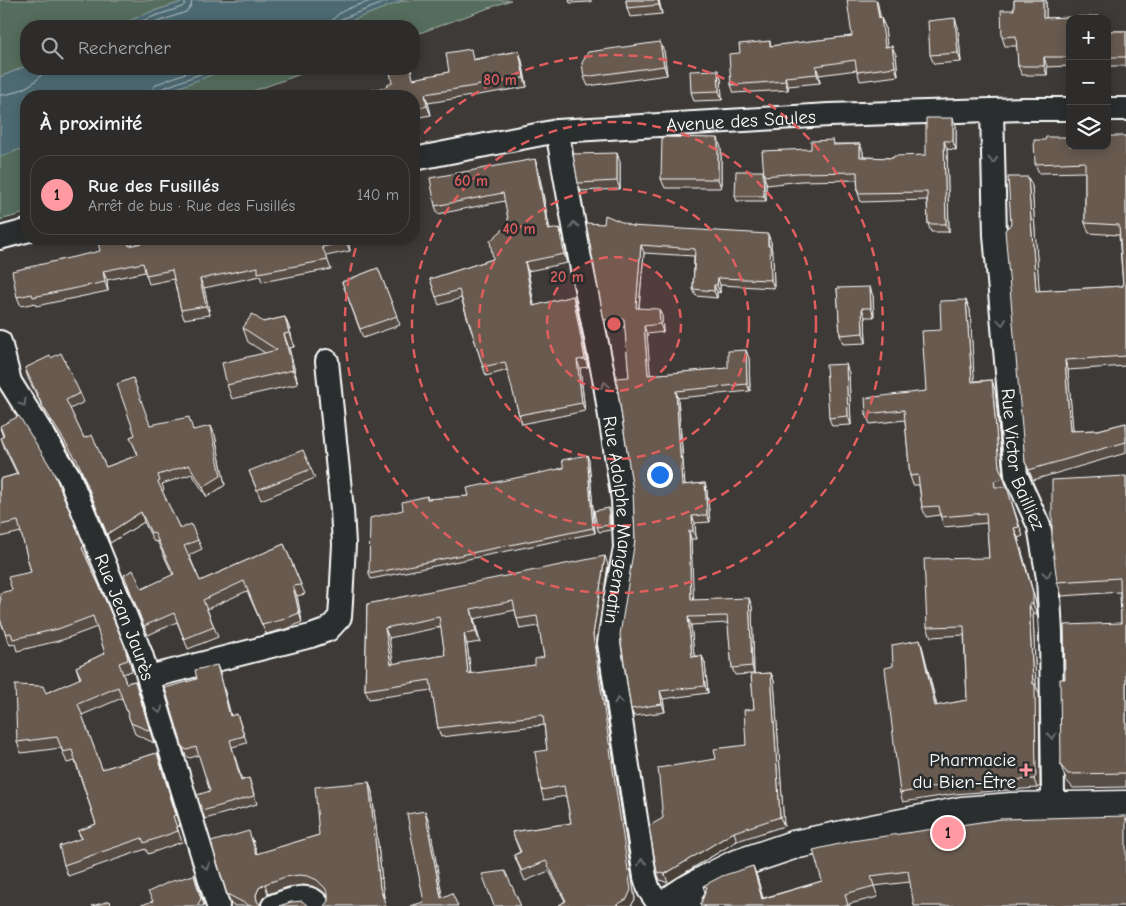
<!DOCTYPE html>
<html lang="fr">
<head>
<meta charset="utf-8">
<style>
  body { margin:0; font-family:"Comic Neue",sans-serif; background:#3a3836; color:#f1f3f6 }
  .controls { position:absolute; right:15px; top:15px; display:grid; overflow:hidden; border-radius:10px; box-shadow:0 2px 12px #0003 }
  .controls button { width:45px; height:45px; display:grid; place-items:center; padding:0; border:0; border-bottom:1px solid #494847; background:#2e2c2a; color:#f1f3f6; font:25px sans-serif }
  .you { position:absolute; left:659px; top:474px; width:18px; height:18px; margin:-12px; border:4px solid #fff; border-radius:50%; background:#1a73e8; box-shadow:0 0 0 8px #1a73e833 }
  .badge { display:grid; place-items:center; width:32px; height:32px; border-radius:50%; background:#ff9aa2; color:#111; font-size:16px; font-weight:700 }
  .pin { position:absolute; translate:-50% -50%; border:2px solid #fff; box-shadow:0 1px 5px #0006 }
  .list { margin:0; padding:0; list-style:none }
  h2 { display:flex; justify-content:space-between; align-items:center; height:65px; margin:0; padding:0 20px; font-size:21px }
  h2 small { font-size:16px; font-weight:400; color:#a7a7a8 }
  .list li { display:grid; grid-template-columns:32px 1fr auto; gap:15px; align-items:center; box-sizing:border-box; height:80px; margin:0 10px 10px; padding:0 10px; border:1px solid #494847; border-radius:20px }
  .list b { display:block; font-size:19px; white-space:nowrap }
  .list p { margin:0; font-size:16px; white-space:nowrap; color:#a7a7a8 }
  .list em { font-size:16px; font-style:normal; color:#a7a7a8 }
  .icon { flex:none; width:28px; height:28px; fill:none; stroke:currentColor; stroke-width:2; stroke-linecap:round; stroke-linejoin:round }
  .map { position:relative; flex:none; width:1126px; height:906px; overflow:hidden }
  .search { position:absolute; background:#2e2c2a; box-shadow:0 2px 12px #0003; left:20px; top:20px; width:400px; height:55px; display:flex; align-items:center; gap:12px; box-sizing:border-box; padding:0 18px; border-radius:20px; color:#a7a7a8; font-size:19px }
  .panel { position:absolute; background:#2e2c2a; box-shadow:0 2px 12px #0003; left:20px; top:90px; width:400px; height:155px; border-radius:20px }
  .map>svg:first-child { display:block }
  .green { fill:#556d5b; stroke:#aab6ad }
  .water { fill:#4e6a72; stroke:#95a6aa }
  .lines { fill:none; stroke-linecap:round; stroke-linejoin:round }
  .shore { stroke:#b8c3c7; stroke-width:1 }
  .minor-casing { stroke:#fff; stroke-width:26 }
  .secondary-casing { stroke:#fff; stroke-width:31 }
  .minor { stroke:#2a2d2e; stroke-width:22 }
  .secondary { stroke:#2a2d2e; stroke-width:28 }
  .wall { fill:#594d44; stroke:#fff; fill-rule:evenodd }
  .shaded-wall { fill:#493f37; stroke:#fff }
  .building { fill:#685a4f; stroke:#fff; fill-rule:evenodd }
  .oneway { stroke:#6a6c6d }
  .ring { fill:none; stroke:#e05e5e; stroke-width:2.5; stroke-dasharray:9 6 }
  .poi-dot { fill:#ff9aa2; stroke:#2a2d2e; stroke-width:2 }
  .labels { text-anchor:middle; stroke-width:5; stroke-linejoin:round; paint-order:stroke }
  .street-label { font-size:19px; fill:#fff; stroke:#2a2d2e }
  .poi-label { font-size:19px; fill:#fff; stroke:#2a2d2e; text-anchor:end }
  .centre { fill:#e05e5e; stroke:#2a2d2e; stroke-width:2.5 }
  .ring-label { font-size:15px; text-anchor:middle; font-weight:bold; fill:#e05e5e; stroke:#2a2d2e; stroke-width:5; stroke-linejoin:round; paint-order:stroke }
</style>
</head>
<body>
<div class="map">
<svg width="1126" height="906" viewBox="0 0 1126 906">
  <rect width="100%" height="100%" fill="#3d3a38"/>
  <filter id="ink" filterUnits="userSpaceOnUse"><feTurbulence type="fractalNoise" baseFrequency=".02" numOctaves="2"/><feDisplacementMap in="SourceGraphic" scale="10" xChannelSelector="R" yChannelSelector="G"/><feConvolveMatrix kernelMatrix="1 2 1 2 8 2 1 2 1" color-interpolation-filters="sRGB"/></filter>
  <g filter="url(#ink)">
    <path class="green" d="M0,0H511L414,35V26H26V69H315L239,96H26V213L0,220Z"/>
    <g class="water">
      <path d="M188,0H405L337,26H117L150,12Z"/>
      <path d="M26,66V69H227L156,96H26V147L0,157V77Z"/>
    </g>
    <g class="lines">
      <g class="shore">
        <path d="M130,26L152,17L182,7L185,4L186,0"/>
        <path d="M146,26L186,12L191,6L192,0"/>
        <path d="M331,26C332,10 360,5 374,0"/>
        <path d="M337,26L338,22L341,19L391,0"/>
        <path d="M0,95C14,95 40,83 45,69"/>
        <path d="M151,96L152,89L157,84L196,69"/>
        <path d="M157,96V92L161,89L213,69"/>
      </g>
      <defs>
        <g id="minor">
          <path d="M1107,109H1126"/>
          <path id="s1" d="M992,111L995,235L1016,475L1039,526L1048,578L1051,633L1053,795L1055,806"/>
          <path id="s2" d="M557,131L580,259L604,378L623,500L625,548L615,600L609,643L645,877L649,890L660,906"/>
          <path id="s3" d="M414,159L557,131L829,115L1024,109H1070"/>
          <path d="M0,238L26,231"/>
          <path id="s4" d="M0,342L10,382L69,476L141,654L218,906"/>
          <path d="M149,677L311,636L328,630L340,617L341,602L344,544L342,510L327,361"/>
          <path d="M686,890L693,906"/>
          <path d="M273,906C287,901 309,890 319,906"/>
        </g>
        <path id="secondary" d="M662,906L686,890L712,876L734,865L793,845L962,811L1012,807L1126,805"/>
      </defs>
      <use href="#minor" class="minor-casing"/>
      <use href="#secondary" class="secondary-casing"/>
      <use href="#minor" class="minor"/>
      <use href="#secondary" class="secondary"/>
    </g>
    <g class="wall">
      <path d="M569,0H591V2L570,3Z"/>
      <path d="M626,0H659L662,14L630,17L627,8Z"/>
      <path d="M1014,0H1046V18L1070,19V66L1047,67V75H1022L1018,66L1017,46H1005L1002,37L1014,10Z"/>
      <path d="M881,18L885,27L887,46L896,55L898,76L860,81L857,70L819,75L820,83L788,86V90L734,93L731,85L740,53L770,41L771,46L852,36Z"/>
      <path d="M958,27L961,62L934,64L930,55Z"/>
      <rect x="1107" y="31" width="19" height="35"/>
      <path d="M519,51L522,61L527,87L428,103L431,115L414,118V79L449,72L475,59Z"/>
      <path d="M664,51L667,75L588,86L584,77Z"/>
      <path d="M718,70L721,79L722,100L694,101L691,92Z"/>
      <path d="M956,126V150L947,149L949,232H931L928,224L927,200L861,202L858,193L857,180L801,181L767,185L766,182V201H737L735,196L763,171L811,149L833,140L834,144H860L863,152V157L893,158L926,155Z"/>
      <path d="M1126,136V366L1068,370L1073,431L1098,430L1126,423V453L1033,480L1025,462L1011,224L1032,186L1039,291L1123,286L1119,235L1089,233L1085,223V172L1039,173L1035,164Z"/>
      <path d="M721,148V188H665L661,179Z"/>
      <path d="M620,162V189L581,191L578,183Z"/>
      <path d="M538,168L550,230L560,228L563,236L567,263L528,271L534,306L573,296L576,305L588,367L580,368L585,411L522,424L519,415L508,370L486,376L461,298L439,305L430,279L493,259L509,224L505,201L438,214L435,206Z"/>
      <path d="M631,226L771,242V248L773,254L774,288L720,285V293L717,292V298L696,296L693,289L694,256L644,253L639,308L662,316L663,332L647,334L650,375L728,368L749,358L750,391L678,398L685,485L705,483L707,491L710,522L695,523L696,539H691L693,600L752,606L754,674L771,673L774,681L784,826L737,841L668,883L660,880L657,872L663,818L716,759L746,745L754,709L751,674L735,675L732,668L728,623L691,625L694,656H702L705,663L708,693L663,699L665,712L634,716L631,709L635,540L629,377L625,327H607L604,320Z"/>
      <path d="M172,239H348L350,251L326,256L331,269L262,282L260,276L204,288L210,315L184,319L181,310L174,279L149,284L145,272L107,280L108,291L36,306L35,303L21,306L17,297L131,245Z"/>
      <path d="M378,268L400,325L363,338L342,282Z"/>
      <path d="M837,288L873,296L874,317H865L866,343L843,344L840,335Z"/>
      <path d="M966,300L970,310L974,381L992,380L995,390L1003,476L1023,536L1018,538L1036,603L1037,614H1033L1036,687L1039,693L1040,786L1037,788L954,794L903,802L900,793L893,666L920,640L923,650L937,706L967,700L964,635L931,637L927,627L989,558L987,523L944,527L940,515L926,517L922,507L919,485H913L910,476L905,420L870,424L866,414L926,391Z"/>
      <path d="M285,317L290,330L294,347L289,348L298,384L232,399L227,385L265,353L248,342L243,328L263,322Z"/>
      <path d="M51,358L80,393L84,402L70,409L84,438L106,467L138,455L130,437L135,435L150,425L194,430L215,435L225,485L207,497L192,474L162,484L164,490L162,491L180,529L198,540L202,549L189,555L200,581L284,544L305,594L297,596L302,622L289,628L266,634L247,591L207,609L218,637L188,649L177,622L148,635L127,584L142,589L173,575L157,541L154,542L144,522L110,543L81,471L47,416L28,378L25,368Z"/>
      <path d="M849,373L851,425L832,426L829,418Z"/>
      <path d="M0,428L84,546L88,558H87L129,658L132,671L123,674L126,683L135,681L154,743L135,734L122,698L82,715L102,769L157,753L180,826L177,827L182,842L148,854L146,849L68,876L64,865L81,838L78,831L96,824L75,761L67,763L61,748L21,753L17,742L46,693L80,679L76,667L105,653L97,627L62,640L17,651L15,644L10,645L0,620L1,600L31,572L21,532L0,537V479L17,474L5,449L1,438L3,437Z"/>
      <path d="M589,460L595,533L371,579L369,574L403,510L427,496L428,499L469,496Z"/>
      <path d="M311,469L315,478L261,500L249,471Z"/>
      <path d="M1126,476V787L1073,788L1066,780L1061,766L1065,679L1121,623L1120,592L1062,596L1057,582Z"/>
      <path d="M609,508L610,513L611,530L599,532L597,527Z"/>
      <path d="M608,565L596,645L635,899L631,906H558L565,901L549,871L525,881L514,855L520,852L512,832L571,823L566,796L544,800L541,790L547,750L544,725L441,737L438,728L432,690L369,699L365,690L367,604ZM515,610L517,619L520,629L539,626L544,657L535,665L471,674L467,644L480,642L474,619ZM441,627L445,655L393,664L389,638Z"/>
      <path d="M220,673L231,716L237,714L247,743L232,747L242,780L249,778L257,804L205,819L202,811L210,791L199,755L190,758L186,756L183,748Z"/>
      <path d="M369,782L372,792L384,898L328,901V896L321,890L312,886L303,885L288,887L268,894L263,898L260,904L261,906H234L231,904L227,894L253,840L257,854L319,835Z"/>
      <path d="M1001,819L910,882L874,886L878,897L849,904L850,906H700L705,892L703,886L753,866L757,877L763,898L822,881Z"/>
    </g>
    <g class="shaded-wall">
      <path d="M658,0H659L662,14L659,5Z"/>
      <path d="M876,0H877L882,24L881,18L885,27L888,56L885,47Z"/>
      <path d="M1043,0H1046V27L1043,18Z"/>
      <path d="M955,18L958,27L961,62L958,53Z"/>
      <path d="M660,42L664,51L667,75L664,66Z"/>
      <path d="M892,46L896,55L898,76L895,67Z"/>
      <path d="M519,51L522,61L527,87L524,78Z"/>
      <path d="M1044,57L1047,67V75L1044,66Z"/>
      <path d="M816,66L819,75L820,83L817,74Z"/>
      <path d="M718,70L721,79L722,100L719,91Z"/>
      <path d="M785,77L788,86V90L785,81Z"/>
      <path d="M425,94L428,103L431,115L427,106Z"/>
      <path d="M953,118L956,126V150L953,141Z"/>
      <path d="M718,138L721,148V188L718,179Z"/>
      <path d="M944,141L947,149L949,232L946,224Z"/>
      <path d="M860,144L863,152V166L860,157Z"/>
      <path d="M617,153L620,162V189L617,181Z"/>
      <path d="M535,159L538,168L551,238L548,230Z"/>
      <path d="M764,177L766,182V201L764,196Z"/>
      <path d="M1028,177L1032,186L1040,301L1036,291Z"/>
      <path d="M560,228L563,236L567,263L564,254Z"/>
      <path d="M768,234L771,242V248L773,254L774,288L771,280Z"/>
      <path d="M346,239H348L350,251L346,242Z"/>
      <path d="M641,245L644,253L638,315L636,308Z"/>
      <path d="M525,262L528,271L536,315L533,306Z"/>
      <path d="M103,271L107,280L108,291L105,282Z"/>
      <path d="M718,278L720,285V293L717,285Z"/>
      <path d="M200,279L204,288L210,315L206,306Z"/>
      <path d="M714,285L717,292V298L714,291Z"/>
      <path d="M870,287L873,296L874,317L871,308Z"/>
      <path d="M573,296L576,305L588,367L585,359Z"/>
      <path d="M966,300L970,310L975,391L972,382Z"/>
      <path d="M862,308L865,317L866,343L863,333Z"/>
      <path d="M659,309L662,316L663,332L660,324Z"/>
      <path d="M285,317L290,330L294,347L289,333Z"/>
      <path d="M644,326L647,334L651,383L648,375Z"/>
      <path d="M284,334L289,348L298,384L293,370Z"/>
      <path d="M746,350L749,358L750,391L747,384Z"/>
      <path d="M577,360L580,368L585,411L582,403Z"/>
      <path d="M1065,360L1068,370L1074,441L1070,431Z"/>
      <path d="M846,364L849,373L851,425L848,416Z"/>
      <path d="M992,380L995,390L1003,476L999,467Z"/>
      <path d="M676,391L678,398L685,492L682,485Z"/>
      <path d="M211,426L215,435L225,485L207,497L203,487Z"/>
      <path d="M587,455L589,460L595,533L593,528Z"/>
      <path d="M705,483L707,491L710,522L707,515Z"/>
      <path d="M609,508L610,513L611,530L609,525Z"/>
      <path d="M141,512L144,522L110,543L107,534Z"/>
      <path d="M692,516L695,523L696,539L693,531Z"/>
      <path d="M1014,528L1018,538L1036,603L1037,614L1033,604Z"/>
      <path d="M689,531L691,539L694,608L691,600Z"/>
      <path d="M84,546L88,558L86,559L82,548Z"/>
      <path d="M605,556L608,565L596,645L635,899L631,906H615L593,635Z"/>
      <path d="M293,586L297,596L302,622L299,613Z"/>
      <path d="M749,598L752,606L754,674L752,666Z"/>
      <path d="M1029,604L1033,614L1036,687L1039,693L1040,786L1037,788L1034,779L1033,684Z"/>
      <path d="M471,609L474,619L480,642L476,632Z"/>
      <path d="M688,617L691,625L695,664L692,657Z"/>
      <path d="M385,628L389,638L395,673L391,664Z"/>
      <path d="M464,634L467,644L472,684L468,674Z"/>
      <path d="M920,640L923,650L939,716L935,706Z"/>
      <path d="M702,656L705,663L708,693L705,686Z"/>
      <path d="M217,665L220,673L233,724L230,716Z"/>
      <path d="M771,673L774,681L784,826L780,817Z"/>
      <path d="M135,681L139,692L154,743L150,731Z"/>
      <path d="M660,691L663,699L665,712L662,704Z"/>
      <path d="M157,753L161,764L180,826L176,815Z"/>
      <path d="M369,782L372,792L384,898L380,888Z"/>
      <path d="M425,811L429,821L444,906L441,898Z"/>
      <path d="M734,832L737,841L668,883L665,874Z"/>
      <path d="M753,866L757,877L765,906L762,899Z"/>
      <path d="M194,875L198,885L204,906H197Z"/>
      <path d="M265,884L268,894L263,898L260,904V906L257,901L256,895L259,888Z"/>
    </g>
    <g class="building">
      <path d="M626,0H658L659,5L627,8Z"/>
      <path d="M847,0H876L879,18H881L885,47L892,46L895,67L857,72L855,60L816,66L817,74L785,77V81L731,85L729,54L740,53L739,44L770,41V46L852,36Z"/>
      <path d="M1014,0H1043V18L1099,16V19H1070V57H1044V66H1018L1016,36L1002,37L1001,10H1014Z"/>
      <path d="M955,18L958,53L930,55L928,21Z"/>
      <rect x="1107" y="31" width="19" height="26"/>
      <path d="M660,42L664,66L584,77L582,63L588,52Z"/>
      <path d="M471,49L473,60L519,51L524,78L425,94L427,106L414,108V96H350L388,86V84L392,83L390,72L404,69H411L413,79L449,72L446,53Z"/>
      <path d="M718,70L719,91L691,92L690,71Z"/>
      <path d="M926,118H953V141H944L946,224H928L927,192L858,193L857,172L798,173L764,176L762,151L811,149V141L833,140V145L860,144V157L893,158L894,156L926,155Z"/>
      <path d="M1107,136H1126V356L1065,360L1070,431L1098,430L1126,423V442L1029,470L1025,462L1005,230L1011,224L1008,177H1028L1036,291L1123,286L1119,225L1085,223V162L1035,164L1034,140H1045L1046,137H1070V146H1107Z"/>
      <path d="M662,137L718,138V179H661Z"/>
      <path d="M617,153V181L578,183L573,154Z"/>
      <path d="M535,159L548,230L560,228L564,254L525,262L533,306L573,296L585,359L577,360L582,403L519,415L505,362L483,367L459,290L436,297L430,279L493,259L490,241L509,224L503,193L435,206L430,178Z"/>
      <path d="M736,171H763L764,196H735Z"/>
      <path d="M605,215L631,226L768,234V246H770L771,280L718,278L717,285H714V291L693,289L695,249L641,245L636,308L659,309L660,324L644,326L648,375L728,368V351L746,350L747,384L676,391L682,485L705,483L707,515L692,516L693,531H689L691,600L749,598L752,666L732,668L727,616L688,617L692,657L702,656L705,686L660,691L662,704L631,709L620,635L635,540L633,491L616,378L629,377L624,319L604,320L586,223L604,224Z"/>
      <path d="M111,239H128L129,246L158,239H166L167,240L172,239H346V242L322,247L328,260L258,273V267L200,279L206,306L181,310L172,270L146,275L143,263L103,271L105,282L33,297L32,294L17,297L12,271L100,251L98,242Z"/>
      <path d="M378,268L397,316L360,329L342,282Z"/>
      <path d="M870,287L871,308H862L863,333L840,335L837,288Z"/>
      <path d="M966,300L972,382L992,380L999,467L1004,478L994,481L995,487H1007L1019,527L1014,528L1033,593V604H1029L1033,684H1035L1036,776L1034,779L950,784L900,793L885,668L893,666L892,645L920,640L935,706L967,700L964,626L927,627L924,559L989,558L986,513L941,517L939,506L922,507L918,475L910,476L904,410L866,414L865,398L926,391L922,331L941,330L940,301Z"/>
      <path d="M252,314L263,322L285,317L289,333L284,334L293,370L227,385L222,363L277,350L243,328Z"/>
      <path d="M61,353L80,393L66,400L84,438L92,435L106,467L138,455L130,437L135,435L117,384L133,378L150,425L189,417L193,430L211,426L221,476L203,487L189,465L158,475L160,481L158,482L180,529L191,524L198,540L184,546L200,581L284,544L301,585L293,586L299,613L285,619L262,625L244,581L203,600L214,627L184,639L174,613L144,626L124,575L133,570L142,589L174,574L154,532L151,533L141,512L107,534L78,462L43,407L25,368L50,356L51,358Z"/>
      <path d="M846,364L848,416L829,418L826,365Z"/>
      <path d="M19,416L53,471L84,546L82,548L99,585L125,647L128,660L119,663L126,683L135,681L150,731L131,723L118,687L78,704L102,769L157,753L176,815L173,816L178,831L144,843L142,838L64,865L59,846L82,838L78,831L96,824L72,750L63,752L57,737L17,742L15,685L43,686L46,693L81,678L76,667L105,653L93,616L58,629L13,639L11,633L6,634L0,619V600H1L0,593L12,590L8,577L31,572L18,521L0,525V479L18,474L1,438L4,436L0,426Z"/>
      <path d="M303,450L311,469L257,490L249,471Z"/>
      <path d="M587,455L593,528L369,574L370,518L403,510L402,502L427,496V499L469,496L467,488L564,468L562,460Z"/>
      <path d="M1126,476V773L1068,774L1061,766L1060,679H1065L1064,625L1121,623L1120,578L1057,582L1052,542V480Z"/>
      <path d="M609,508V525L597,527L594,511Z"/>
      <path d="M605,556L593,635L631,890L627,899L615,906H558L566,901L546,861L522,871L514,855L521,852L512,832L571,823L564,786L541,790L535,752L547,750L543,715L438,728L430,680L365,690L367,604ZM513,601L517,619L537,616L544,657L535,659V665L468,674L464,634L476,632L471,609ZM439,617L445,655L391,664L385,628Z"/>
      <path d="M217,665L230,716L237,714L244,736L230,740L241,781L249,778L254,796L202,811L197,795L210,791L196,747L187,750L183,748L165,688L197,679L195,670Z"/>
      <path d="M771,673L780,817L734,832L665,874L657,872L649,826L663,818L658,768L716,759L714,749L746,745L744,710L754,709L751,674Z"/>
      <path d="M369,782L380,888L386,906H324L328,901V893L325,888L317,880L308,876L299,875L285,877L265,884L259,888L256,895L257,901L261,906H250L227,894L211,842L249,831L256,854L319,835L315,787Z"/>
      <path d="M425,811L441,898L452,893L458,906H410L424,902L407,814Z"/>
      <path d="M1126,816V906H914L908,871L871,876L874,886L845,894L848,906H700L707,887L703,886L722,876L753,866L762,899L822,881L813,850L852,841L1001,819Z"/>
      <path d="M505,871L521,906H494L482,874Z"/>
      <path d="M194,875L201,899L197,906H139L153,901L148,892L169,882Z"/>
      <path d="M110,901L111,906H92Z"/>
      <path d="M302,901L308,906H279L291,902Z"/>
    </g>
    <defs><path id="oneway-chevron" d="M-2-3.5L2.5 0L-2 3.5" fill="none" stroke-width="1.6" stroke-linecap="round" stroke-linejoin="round" transform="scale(1.25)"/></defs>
    <g class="oneway">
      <use href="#oneway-chevron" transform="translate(993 160) rotate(89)"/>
      <use href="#oneway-chevron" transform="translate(574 225) rotate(-101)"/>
      <use href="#oneway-chevron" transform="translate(1002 322) rotate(85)"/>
      <use href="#oneway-chevron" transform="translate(605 385) rotate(-99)"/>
      <use href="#oneway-chevron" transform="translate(23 403) rotate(58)"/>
      <use href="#oneway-chevron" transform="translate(1047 574) rotate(82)"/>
      <use href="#oneway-chevron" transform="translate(618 701) rotate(-99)"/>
      <use href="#oneway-chevron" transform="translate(159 710) rotate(73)"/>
      <use href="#oneway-chevron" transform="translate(1052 736) rotate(89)"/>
      <use href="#oneway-chevron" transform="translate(642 862) rotate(-99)"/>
      <use href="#oneway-chevron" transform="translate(206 866) rotate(73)"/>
    </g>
  </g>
  <circle cx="614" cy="324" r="67" fill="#e05e5e" fill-opacity=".12"/>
  <g class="ring">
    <circle cx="614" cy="324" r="67"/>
    <circle cx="614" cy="324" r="135"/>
    <circle cx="614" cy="324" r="202"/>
    <path d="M414 144A269 269 0 1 1 358 241"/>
  </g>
  <path class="poi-dot" d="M1023.5 762.5h5v5h5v5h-5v5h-5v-5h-5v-5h5z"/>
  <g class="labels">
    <g class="street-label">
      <text dy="7" stroke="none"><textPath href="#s3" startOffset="330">Avenue des Saules</textPath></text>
      <text dy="7" stroke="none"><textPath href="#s1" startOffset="351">Rue Victor Bailliez</textPath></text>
      <text dy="7" stroke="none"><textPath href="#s2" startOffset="395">Rue Adolphe Mangematin</textPath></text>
      <text dy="7" stroke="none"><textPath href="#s4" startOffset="304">Rue Jean Jaurès</textPath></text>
    </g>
    <g class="poi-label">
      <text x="1016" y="766">Pharmacie<tspan x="1016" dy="22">du Bien-Être</tspan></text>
    </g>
  </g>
  <circle cx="614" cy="324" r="8" class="centre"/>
  <g class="ring-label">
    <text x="500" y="85">80 m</text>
    <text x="471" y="186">60 m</text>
    <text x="519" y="234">40 m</text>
    <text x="567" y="282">20 m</text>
  </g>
</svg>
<div class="controls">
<button>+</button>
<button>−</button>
<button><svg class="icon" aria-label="layers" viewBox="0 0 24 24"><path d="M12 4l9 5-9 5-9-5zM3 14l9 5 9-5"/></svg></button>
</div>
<div class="you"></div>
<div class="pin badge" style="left:948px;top:833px">1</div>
<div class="search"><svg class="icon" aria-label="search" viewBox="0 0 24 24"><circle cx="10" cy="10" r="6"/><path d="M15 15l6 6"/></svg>Rechercher</div>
<section class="panel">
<h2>À proximité<small></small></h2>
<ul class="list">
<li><span class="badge">1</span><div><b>Rue des Fusillés</b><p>Arrêt de bus · Rue des Fusillés</p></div><em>140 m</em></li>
</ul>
</section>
</div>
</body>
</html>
